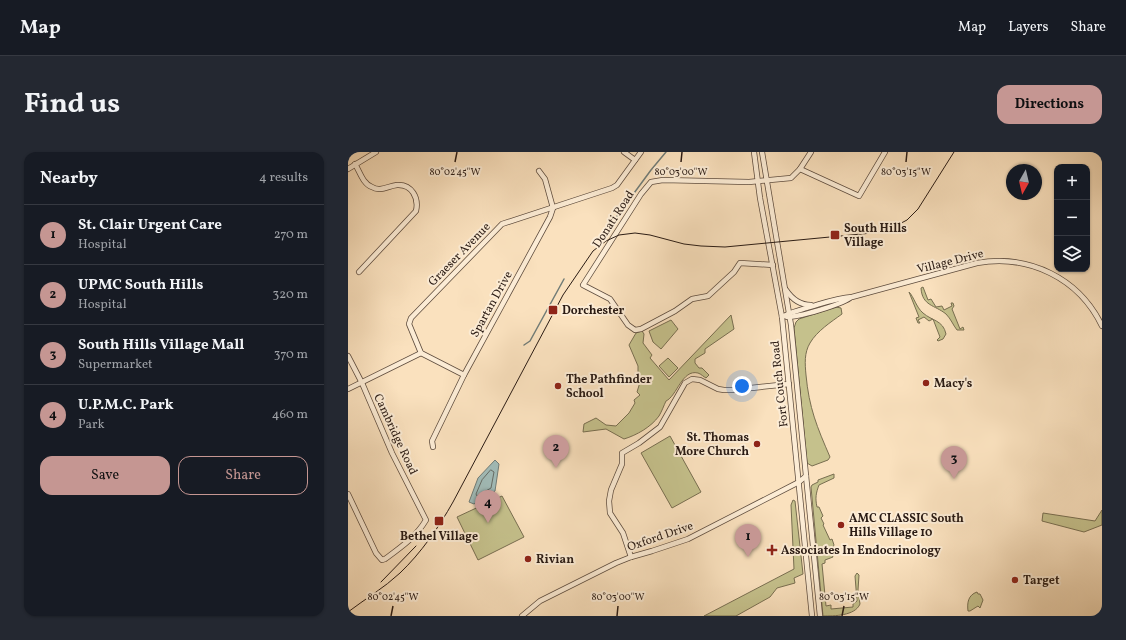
<!DOCTYPE html>
<html lang="en">
<head>
<meta charset="utf-8">
<style>
  body { margin:0; font-family:Vollkorn,serif; background:#242831; color:#f1f3f6 }
  .controls { position:absolute; right:12px; top:12px; display:grid; overflow:hidden; border-radius:8px; box-shadow:0 1px 3px #0004 }
  .controls button { width:36px; height:36px; display:grid; place-items:center; padding:0; border:0; border-bottom:1px solid #363941; background:#171b24; color:#f1f3f6; font:20px sans-serif }
  .compass { position:absolute; left:658px; top:12px; width:36px; height:36px; border-radius:50%; background:#171b24; box-shadow:0 1px 3px #0004; rotate:188deg }
  .you { position:absolute; left:394px; top:234px; width:14px; height:14px; margin:-10px; border:3px solid #fff; border-radius:50%; background:#1a73e8; box-shadow:0 0 0 6px #1a73e833 }
  .badge { display:grid; place-items:center; width:26px; height:26px; border-radius:50%; background:#c59692; color:#111; font-size:13px; font-weight:700 }
  .pin { position:absolute; translate:-50% -33px; filter:drop-shadow(0 1px 2px #0008) }
  .pin::after { content:''; position:absolute; top:21px; width:14px; height:12px; background:inherit; clip-path:polygon(0 0,100% 0,50% 100%) }
  .list { margin:0; padding:0; list-style:none }
  h2 { display:flex; justify-content:space-between; align-items:center; height:52px; margin:0; padding:0 16px; font-size:17px }
  h2 small { font-size:13px; font-weight:400; color:#9ea1a6 }
  .list li { display:grid; grid-template-columns:26px 1fr auto; gap:12px; align-items:center; box-sizing:border-box; height:60px; padding:0 16px; border-top:1px solid #363941 }
  .list b { display:block; font-size:15px; white-space:nowrap }
  .list p { margin:0; font-size:13px; white-space:nowrap; color:#9ea1a6 }
  .list em { font-size:13px; font-style:normal; color:#9ea1a6 }
  .actions { display:flex; gap:8px; padding:12px 16px }
  .actions a { flex:1; padding:9px 0; border:1px solid #c59692; border-radius:12px; text-align:center; font-size:14px; color:#c59692 }
  .actions .main { background:#c59692; color:#111 }
  .icon { flex:none; width:22px; height:22px; fill:none; stroke:currentColor; stroke-width:2; stroke-linecap:round; stroke-linejoin:round }
  .map { position:relative; flex:none; width:754px; height:464px; overflow:hidden; border-radius:12px }
  header { display:flex; align-items:center; gap:24px; box-sizing:border-box; height:56px; padding:0 20px; background:#171b24; border-bottom:1px solid #363941 }
  header strong { font-size:19px }
  nav { display:flex; gap:22px; margin-inline-start:auto; font-size:14px }
  .intro { display:flex; align-items:center; justify-content:space-between; box-sizing:border-box; height:96px; padding:0 24px }
  h1 { margin:0; font-size:28px }
  .button { padding:10px 18px; border-radius:12px; background:#c59692; color:#111; font-size:14px; font-weight:700 }
  main { display:flex; gap:24px; padding:0 24px }
  aside { flex:1; background:#171b24; border-radius:12px; box-shadow:0 1px 3px #0004 }
  .map>svg:first-child { display:block }
  .green { fill:#c5c18c; stroke:#786e50 }
  .water { fill:#a1bcb9; stroke:#717c77 }
  .lines { fill:none; stroke-linecap:round; stroke-linejoin:round }
  .shore { stroke:#666c66; stroke-width:1 }
  .stream { stroke:#717c77; stroke-width:1.5 }
  .minor-casing { stroke:#5e4c3e; stroke-width:6 }
  .minor { stroke:#fcecd5; stroke-width:4.5 }
  .tram { stroke:#2a1b14; stroke-width:1 }
  .ticks { fill:none; stroke:#2a1b14; stroke-width:1.5 }
  .poi-dot { fill:#8f2418; stroke:#fcecd5; stroke-width:1.5 }
  .labels { text-anchor:middle; stroke-width:4; stroke-linejoin:round; paint-order:stroke }
  .street-label { font-size:12px; fill:#2a1b14; stroke:#fcecd5 }
  .poi-label { font-size:12px; font-weight:bold; fill:#2a1b14; stroke:#fcecd5; text-anchor:start }
  .ticks-label { font-size:10px; text-anchor:middle; fill:#2a1b14; stroke:#fcecd5; stroke-width:4; stroke-linejoin:round; paint-order:stroke }
</style>
</head>
<body>
<header>
<strong>Map</strong>
<nav><a>Map</a><a>Layers</a><a>Share</a></nav>
</header>
<div class="intro"><h1>Find us</h1><a class="button">Directions</a></div>
<main>
<aside>
<h2>Nearby<small>4 results</small></h2>
<ul class="list">
<li><span class="badge">1</span><div><b>St. Clair Urgent Care</b><p>Hospital</p></div><em>270 m</em></li>
<li><span class="badge">2</span><div><b>UPMC South Hills</b><p>Hospital</p></div><em>320 m</em></li>
<li><span class="badge">3</span><div><b>South Hills Village Mall</b><p>Supermarket</p></div><em>370 m</em></li>
<li><span class="badge">4</span><div><b>U.P.M.C. Park</b><p>Park</p></div><em>460 m</em></li>
</ul>
<div class="actions"><a class="main">Save</a><a>Share</a></div>
</aside>
<div class="map">
<svg width="754" height="464" viewBox="0 0 754 464">
  <rect width="100%" height="100%" fill="#fae1be"/>
  <filter id="stains"><feTurbulence type="fractalNoise" baseFrequency=".005" numOctaves="4"/><feColorMatrix values="0 0 0 0 .2 0 0 0 0 .09 0 0 0 0 .02 0 0 0 .5 -.17"/></filter>
  <radialGradient id="worn" r=".72"><stop offset=".6" stop-color="#630" stop-opacity="0"/><stop offset="1" stop-color="#630" stop-opacity=".3"/></radialGradient>
  <g class="green">
    <path d="M575,135L580,148L583,147L588,155L594,154L596,158L604,154L603,151H605L606,154L604,157L612,177L615,175L616,178H609C605,173 603,167 598,162C587,153 574,154 573,136Z"/>
    <path d="M561,140C566,145 568,155 575,161C584,169 595,168 598,182L595,187L590,189L589,188L592,185L585,167L581,169L576,165L570,168L572,171H570L568,166L571,165Z"/>
    <path d="M488,155L493,156L494,162C483,170 469,179 462,191C456,201 457,212 458,223C461,256 469,275 482,305L480,308L464,314L459,311L446,176L448,170L451,167Z"/>
    <path d="M383,163L386,177L357,197V201L347,207V211L351,216H354L361,223L358,226C356,225 353,222 350,221C334,217 329,244 318,249C316,253 314,259 311,264C303,275 289,283 276,287L258,277L235,280L236,272L248,266L258,273L268,274L281,261L287,251L286,248L292,243L289,240L293,227L290,219V214L281,193L288,181L294,179L296,182L295,191L304,203L302,206L321,228Z"/>
    <path d="M323,168L330,177L313,197L305,190L301,179Z"/>
    <path d="M320,206L330,216L321,225L311,214Z"/>
    <path d="M322,284L353,340L324,356L293,301Z"/>
    <path d="M486,322V326L471,333C468,341 467,346 469,355H471L475,364L473,366L476,372L475,373L482,388L484,387L486,393L485,395L481,397L485,405L477,408V411L474,412L478,454L483,453V457L505,455V452L509,449L507,424L509,421L511,423L510,438L512,452C507,464 486,464 475,464L463,335L464,333L470,330V328Z"/>
    <path d="M154,344L176,385L130,408L109,365Z"/>
    <path d="M445,348L447,349L455,422L446,426L447,431L429,436L422,445L388,464H356L446,417L443,353Z"/>
    <path d="M754,358V373L736,380L694,369L695,361L747,369Z"/>
    <path d="M629,440L630,442H632L635,448L632,456L630,454L622,459H620C619,451 620,443 629,440Z"/>
  </g>
  <path class="water" d="M147,308L151,312L147,339L126,352L121,350L130,326Z"/>
  <g class="lines">
    <path class="shore" d="M143,318L146,320L143,336L129,344L128,342L134,328Z"/>
    <g class="stream">
      <path d="M256,82L303,18L318,0"/>
      <path d="M176,193L182,189L216,127"/>
    </g>
    <defs>
      <g id="minor">
        <path d="M276,0L287,8"/>
        <path d="M406,0L412,46L434,165L464,464"/>
        <path d="M414,0L443,173L472,464"/>
        <path d="M7,12C12,20 15,32 24,35C32,40 40,34 49,33C64,32 71,46 68,59L11,120"/>
        <path d="M0,17L28,0"/>
        <path d="M452,17L511,44L537,0"/>
        <path d="M425,113L392,111L386,120L360,144L344,147L327,159L293,177L287,178L280,173L262,147L235,133L293,42L303,30L315,28L401,30L443,26L452,17L463,0"/>
        <path d="M438,138C444,147 452,153 463,153"/>
        <path d="M434,165C442,160 450,159 458,156C473,152 488,146 504,145L629,111C681,102 731,126 754,174"/>
        <path d="M439,165C451,165 492,153 502,146"/>
        <path d="M0,204L14,231L44,301L78,368C68,385 52,396 37,407L34,408L28,401L0,342"/>
        <path d="M116,223L73,201L61,172L63,166L154,72L264,36L269,33L293,0"/>
        <path d="M0,237L73,201"/>
        <path d="M85,295L84,289L116,223L202,65L205,56L197,27L191,19"/>
        <path d="M283,405L275,381L262,361L261,349L263,338L274,312V301L291,291L312,275L337,231L344,227L352,228L370,237L376,238H384L441,232"/>
        <path d="M174,464L192,449L268,411L283,405L304,399L340,387L451,330L458,324"/>
      </g>
    </defs>
    <use href="#minor" class="minor-casing"/>
    <use href="#minor" class="minor"/>
    <g class="tram">
      <path d="M33,430L68,394"/>
      <path d="M0,460C17,447 36,436 52,421C73,401 91,375 105,350L215,143L245,99L258,89L271,83L287,81L302,83L336,92L353,94L377,95L524,81L540,78L559,68L570,57L606,0"/>
    </g>
  </g>
  <path class="ticks" d="M107,10L109,0M333,10L334,0M558,10L559,0M43,464L45,454M269,464L270,454M494,464L496,454"/>
  <g class="poi-dot">
    <rect x="482" y="78" width="10" height="10" rx="2"/>
    <rect x="200" y="153" width="10" height="10" rx="2"/>
    <circle cx="578" cy="231" r="4"/>
    <circle cx="210" cy="234" r="4"/>
    <circle cx="409" cy="292" r="4"/>
    <rect x="86" y="364" width="10" height="10" rx="2"/>
    <circle cx="493" cy="373" r="4"/>
    <path d="M422 392h4v4h4v4h-4v4h-4v-4h-4v-4h4z"/>
    <circle cx="180" cy="407" r="4"/>
    <circle cx="667" cy="428" r="4"/>
  </g>
  <g class="labels">
    <g class="street-label">
      <text transform="translate(265 67) rotate(-57)" y="4">Donati Road</text>
      <text transform="translate(111 102) rotate(-46)" y="4">Graeser Avenue</text>
      <text transform="translate(602 109) rotate(-14)" y="4">Village Drive</text>
      <text transform="translate(143 152) rotate(-61)" y="4">Spartan Drive</text>
      <text transform="translate(431 232) rotate(-96)" y="4">Fort Couch Road</text>
      <text transform="translate(48 282) rotate(65)" y="4">Cambridge Road</text>
      <text transform="translate(312 384) rotate(-19)" y="4">Oxford Drive</text>
    </g>
    <g class="poi-label">
      <text x="496" y="80">South Hills<tspan x="496" dy="14">Village</tspan></text>
      <text x="214" y="162">Dorchester</text>
      <text x="218" y="231">The Pathfinder<tspan x="218" dy="14">School</tspan></text>
      <text x="586" y="235">Macy's</text>
      <text x="401" y="289" text-anchor="end">St. Thomas<tspan x="401" dy="14">More Church</tspan></text>
      <text x="501" y="370">AMC CLASSIC South<tspan x="501" dy="14">Hills Village 10</tspan></text>
      <text x="91" y="388" text-anchor="middle">Bethel Village</text>
      <text x="433" y="402">Associates In Endocrinology</text>
      <text x="188" y="411">Rivian</text>
      <text x="675" y="432">Target</text>
    </g>
  </g>
  <g class="ticks-label">
    <text x="107" y="23">80°02'45"W</text>
    <text x="333" y="23">80°03'00"W</text>
    <text x="558" y="23">80°03'15"W</text>
    <text x="45" y="448">80°02'45"W</text>
    <text x="270" y="448">80°03'00"W</text>
    <text x="496" y="448">80°03'15"W</text>
  </g>
  <rect width="100%" height="100%" filter="url(#stains)"/>
  <rect width="100%" height="100%" fill="url(#worn)"/>
</svg>
<div class="controls">
<button>+</button>
<button>−</button>
<button><svg class="icon" aria-label="layers" viewBox="0 0 24 24"><path d="M12 4l9 5-9 5-9-5zM3 14l9 5 9-5"/></svg></button>
</div>
<svg class="compass" viewBox="-18 -18 36 36"><path d="M0-13l5 13h-10z" fill="#e53935"/><path d="M0 13l5-13h-10z" fill="#9ea1a6"/></svg>
<div class="you"></div>
<div class="pin badge" style="left:400px;top:405px">1</div>
<div class="pin badge" style="left:208px;top:316px">2</div>
<div class="pin badge" style="left:606px;top:327px">3</div>
<div class="pin badge" style="left:140px;top:371px">4</div>
</div>
</main>
</body>
</html>
